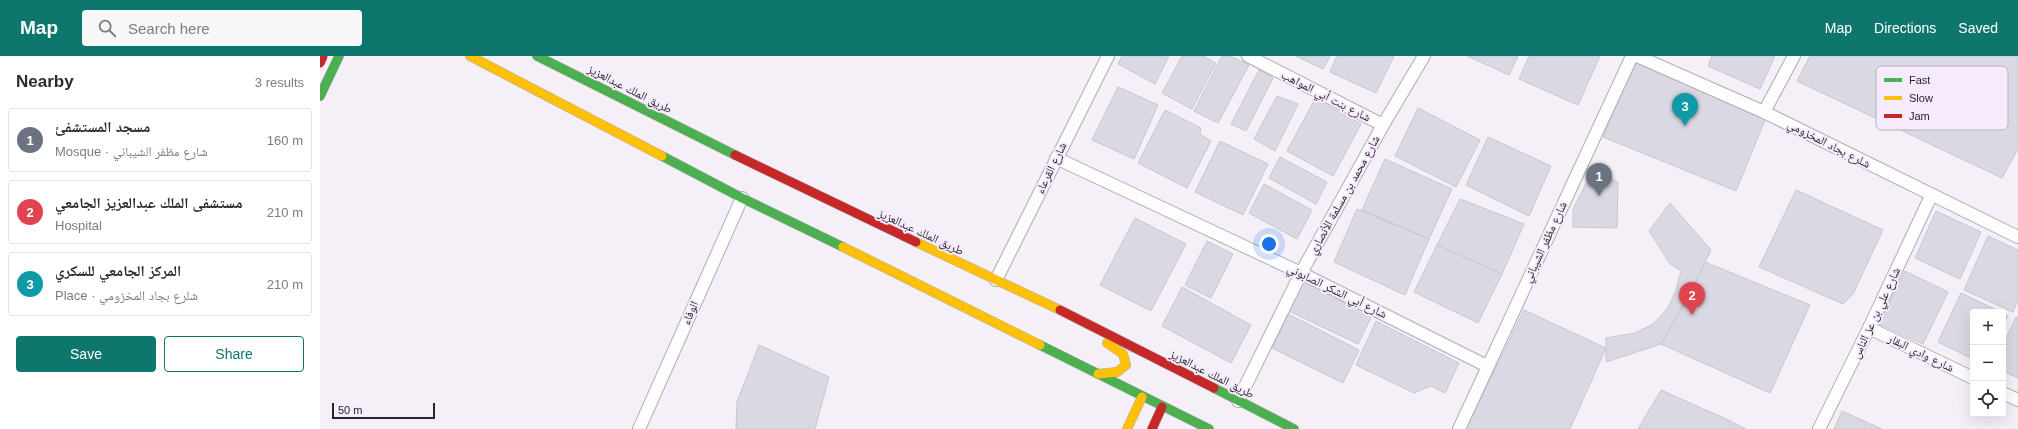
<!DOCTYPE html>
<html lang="en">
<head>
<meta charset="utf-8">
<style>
  body { margin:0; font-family:Helvetica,"Noto Naskh Arabic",sans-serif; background:#f7f7f7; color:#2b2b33 }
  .controls { position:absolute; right:12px; bottom:12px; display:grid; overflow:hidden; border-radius:4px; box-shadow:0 4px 16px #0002 }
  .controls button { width:36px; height:36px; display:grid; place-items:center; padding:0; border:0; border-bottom:1px solid #e1e1e2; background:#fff; color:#2b2b33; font:20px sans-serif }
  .scale { position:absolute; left:12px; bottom:10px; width:103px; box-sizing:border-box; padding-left:4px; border:2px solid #2a242c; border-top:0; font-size:11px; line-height:14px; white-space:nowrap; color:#2a242c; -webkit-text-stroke:3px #f6ebfc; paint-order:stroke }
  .you { position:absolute; left:949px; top:188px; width:14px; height:14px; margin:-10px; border:3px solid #fff; border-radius:50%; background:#1a73e8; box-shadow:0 0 0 6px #1a73e833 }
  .badge { display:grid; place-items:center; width:26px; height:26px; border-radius:50%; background:#0f766e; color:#fff; font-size:13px; font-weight:700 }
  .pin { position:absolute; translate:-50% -33px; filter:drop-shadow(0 1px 2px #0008) }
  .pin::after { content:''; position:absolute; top:21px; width:14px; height:12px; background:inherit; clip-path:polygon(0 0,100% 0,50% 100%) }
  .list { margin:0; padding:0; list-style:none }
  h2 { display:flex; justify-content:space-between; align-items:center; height:52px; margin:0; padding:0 16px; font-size:17px }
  h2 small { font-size:13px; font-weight:400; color:#7c7c81 }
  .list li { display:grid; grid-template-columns:26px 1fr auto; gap:12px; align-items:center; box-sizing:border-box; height:64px; margin:0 8px 8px; padding:0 8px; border:1px solid #e1e1e2; border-radius:4px }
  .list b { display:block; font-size:15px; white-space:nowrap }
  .list p { margin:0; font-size:13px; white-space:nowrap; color:#7c7c81 }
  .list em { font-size:13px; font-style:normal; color:#7c7c81 }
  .actions { display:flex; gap:8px; padding:12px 16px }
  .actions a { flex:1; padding:9px 0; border:1px solid #0f766e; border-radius:4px; text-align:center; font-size:14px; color:#0f766e }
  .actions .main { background:#0f766e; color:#fff }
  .icon { flex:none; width:22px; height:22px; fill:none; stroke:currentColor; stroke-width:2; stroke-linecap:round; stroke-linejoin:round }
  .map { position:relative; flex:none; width:1698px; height:373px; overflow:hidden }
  header { display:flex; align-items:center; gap:24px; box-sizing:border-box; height:56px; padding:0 20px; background:#0f766e; color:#fff }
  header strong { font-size:19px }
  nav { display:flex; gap:22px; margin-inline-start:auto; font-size:14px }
  .search { width:280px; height:36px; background:#f7f7f7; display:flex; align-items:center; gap:10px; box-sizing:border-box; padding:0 14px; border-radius:4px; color:#7c7c81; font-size:15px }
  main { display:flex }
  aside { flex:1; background:#fff }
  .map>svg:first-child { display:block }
  .building { fill:#dad8e2; stroke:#c8c6ce }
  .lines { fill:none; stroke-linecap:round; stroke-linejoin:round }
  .street-casing { stroke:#b0abb3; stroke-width:14 }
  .fast-casing { stroke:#b0abb3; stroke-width:10 }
  .slow-casing { stroke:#b0abb3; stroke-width:10 }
  .jam-casing { stroke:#b0abb3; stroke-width:10 }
  .street { stroke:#fefdfe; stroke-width:12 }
  .fast { stroke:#4caf50; stroke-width:9 }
  .slow { stroke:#ffc107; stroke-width:9 }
  .jam { stroke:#c62828; stroke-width:9 }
  .jam-bridge-casing { stroke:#b0abb3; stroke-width:10; stroke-linecap:butt }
  .jam-bridge { stroke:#c62828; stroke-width:9 }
  .labels { text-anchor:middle; stroke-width:4; stroke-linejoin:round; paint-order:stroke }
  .street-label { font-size:12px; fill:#2a242c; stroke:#f6ebfc }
  .key { fill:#f6ebfc; stroke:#b9afbe; stroke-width:1 }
  .key-label { font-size:11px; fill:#2a242c }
</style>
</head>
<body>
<header>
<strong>Map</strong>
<div class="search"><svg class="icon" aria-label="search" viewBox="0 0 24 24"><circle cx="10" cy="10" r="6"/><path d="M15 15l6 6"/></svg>Search here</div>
<nav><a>Map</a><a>Directions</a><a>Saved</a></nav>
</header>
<main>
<aside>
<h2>Nearby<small>3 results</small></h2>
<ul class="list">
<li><span class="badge" style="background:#6b7280">1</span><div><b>مسجد المستشفئ</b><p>Mosque · شارع مظفر الشيباني</p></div><em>160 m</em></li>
<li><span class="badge" style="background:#e0444e">2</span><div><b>مستشفى الملك عبدالعزيز الجامعي</b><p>Hospital</p></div><em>210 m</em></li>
<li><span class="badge" style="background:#0f9aa8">3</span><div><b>المركز الجامعي للسكري</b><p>Place · شلرع بجاد المخزومي</p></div><em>210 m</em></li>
</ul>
<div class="actions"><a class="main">Save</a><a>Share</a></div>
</aside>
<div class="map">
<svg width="1698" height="373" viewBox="0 0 1698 373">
  <rect width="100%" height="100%" fill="#f5eff8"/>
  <g class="building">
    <path d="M802,0H849L835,28L798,8Z"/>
    <path d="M862,0H883L896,7L872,53L842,37Z"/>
    <path d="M902,0H910L929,9L898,67L874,55Z"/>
    <path d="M976,0H1010L1003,13Z"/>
    <path d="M1017,0H1074L1056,37L1010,16Z"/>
    <path d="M1147,0H1198L1189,19Z"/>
    <path d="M1209,0H1280L1258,49L1199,23Z"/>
    <path d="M1392,0H1455L1440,33L1388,10Z"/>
    <path d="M1490,0H1698V93L1682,122L1477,25Z"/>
    <path d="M1315,3L1447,59L1416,135L1283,81Z"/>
    <path d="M939,14L953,22L926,75L911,68Z"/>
    <path d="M798,31L838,49L814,103L772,84Z"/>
    <path d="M957,40L978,48L955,95L934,83Z"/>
    <path d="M995,43L1041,68L1013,120L967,95Z"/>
    <path d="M1098,52L1160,84L1136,131L1075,100Z"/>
    <path d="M845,54L881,72L880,78L891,85L867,132L818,107Z"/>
    <path d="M1168,81L1231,110L1209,160L1146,129Z"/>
    <path d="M900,85L948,108L923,159L875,136Z"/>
    <path d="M960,101L1007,126L996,148L949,122Z"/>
    <path d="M1065,103L1132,133L1109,183L1042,154Z"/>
    <path d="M1279,117L1298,126L1297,172L1253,171V153L1271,118Z"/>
    <path d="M944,128L992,154L977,183L929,157Z"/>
    <path d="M1476,134L1563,174L1533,238L1523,248L1439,211Z"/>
    <path d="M1140,143L1204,168L1182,218L1117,189Z"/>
    <path d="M1350,147L1391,194L1370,238L1341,288L1286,306V282L1315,277L1333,268L1348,252L1356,234L1361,215L1350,208L1329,175Z"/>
    <path d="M1037,153L1109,183L1085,239L1014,206Z"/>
    <path d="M1616,155L1661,176L1640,223L1595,202Z"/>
    <path d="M815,162L866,188L831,255L780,229Z"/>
    <path d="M1668,180L1698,194V244L1693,256L1644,234Z"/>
    <path d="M887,185L913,198L891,242L865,229Z"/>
    <path d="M1117,189L1182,218L1158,267L1094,236Z"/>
    <path d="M1385,206L1490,249L1450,337L1341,288L1370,238Z"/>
    <path d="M1585,215L1628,236L1603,288L1559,268Z"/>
    <path d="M983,224L1053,257L1038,288L969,255Z"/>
    <path d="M862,231L931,269L911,307L842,270Z"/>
    <path d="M1641,237L1681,256H1653V303L1618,286Z"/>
    <path d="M1204,254L1286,292L1250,373H1146Z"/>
    <path d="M1683,257L1688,260L1683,270Z"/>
    <path d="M968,258L1039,294L1023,327L952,292Z"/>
    <path d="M1696,261L1698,262V322L1683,315V289Z"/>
    <path d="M1056,265L1139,307L1125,337L1111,330L1094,337L1036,309Z"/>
    <path d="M439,289L509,321L495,373H416L417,346Z"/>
    <path d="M1341,334L1406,363L1426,373H1318Z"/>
    <path d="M1522,355L1562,373H1514Z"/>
  </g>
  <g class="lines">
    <defs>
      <g id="street">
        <path d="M928,0L1063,69"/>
        <path d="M1317,0L1444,56L1698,181"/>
        <path d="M1444,56L1474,0"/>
        <path d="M736,102L981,217L1167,310"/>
        <path d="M676,224L788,0"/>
        <path d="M1549,272L1653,322"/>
        <path d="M1683,337L1698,344"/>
        <path d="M918,345L981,217L1063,69L1104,0"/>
        <path d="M319,373L422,142"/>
        <path d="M1139,373L1312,0"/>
        <path d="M1499,373L1549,272L1611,140"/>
      </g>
      <g id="fast">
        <path d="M217,0L415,99"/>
        <path d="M0,40L19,0"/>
        <path d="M342,100L422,142L523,191"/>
        <path d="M720,289L889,373"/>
        <path d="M894,332L974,373"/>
      </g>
      <g id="slow">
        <path d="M150,0L342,100"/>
        <path d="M596,186L740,254"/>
        <path d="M523,191L720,289"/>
        <path d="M778,318L797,316L806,309L803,298L787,287"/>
        <path d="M807,373L822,341"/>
      </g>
      <g id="jam">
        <path d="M415,99L596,186"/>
        <path d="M740,254L894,332"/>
        <path d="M832,373L842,351"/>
      </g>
    </defs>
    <use href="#street" class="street-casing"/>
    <use href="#fast" class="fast-casing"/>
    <use href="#slow" class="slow-casing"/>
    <use href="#jam" class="jam-casing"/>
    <use href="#street" class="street"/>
    <use href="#fast" class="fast"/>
    <use href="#slow" class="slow"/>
    <use href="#jam" class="jam"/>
    <defs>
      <path id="jam-bridge" d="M0,7L3,0"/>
    </defs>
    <use href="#jam-bridge" class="jam-bridge-casing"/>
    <use href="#jam-bridge" class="jam-bridge"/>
  </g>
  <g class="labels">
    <g class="street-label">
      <text transform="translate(310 33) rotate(27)" y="4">طريق الملك عبدالعزيز</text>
      <text transform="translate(1006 40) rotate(27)" y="4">شارع بنت أبي المواهب</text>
      <text transform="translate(1509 88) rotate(27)" y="4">شلرع بجاد المخزومي</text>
      <text transform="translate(731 112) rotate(-64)" y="4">شارع القرعاء</text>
      <text transform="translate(1024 139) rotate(-61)" y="4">شارع محمد بن مسلمة الأنصاري</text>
      <text transform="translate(601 176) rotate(25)" y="4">طريق الملك عبدالعزيز</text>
      <text transform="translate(1225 186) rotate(-65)" y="4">شارع مظفر الشيباني</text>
      <text transform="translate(1017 235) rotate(26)" y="4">شارع أبي الشكر الصابوني</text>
      <text transform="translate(370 257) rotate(-66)" y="4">الوفاء</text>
      <text transform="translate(1556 257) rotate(-65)" y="4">شارع علي بن عز الناس</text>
      <text transform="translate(1601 297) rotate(26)" y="4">شارع وادي البقار</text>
      <text transform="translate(892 318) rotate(27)" y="4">طريق الملك عبدالعزيز</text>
    </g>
  </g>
  <rect x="1556" y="10" width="132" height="64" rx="6" class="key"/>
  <rect x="1564" y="22" width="18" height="4" fill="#4caf50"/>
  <rect x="1564" y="40" width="18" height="4" fill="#ffc107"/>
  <rect x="1564" y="58" width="18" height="4" fill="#c62828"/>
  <g class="key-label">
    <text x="1589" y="28">Fast</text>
    <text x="1589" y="46">Slow</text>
    <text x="1589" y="64">Jam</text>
  </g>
</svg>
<div class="controls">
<button>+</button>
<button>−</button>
<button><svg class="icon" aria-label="locate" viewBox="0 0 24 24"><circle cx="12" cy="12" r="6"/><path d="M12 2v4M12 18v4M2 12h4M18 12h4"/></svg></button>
</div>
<div class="scale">50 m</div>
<div class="you"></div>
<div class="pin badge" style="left:1279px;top:140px;background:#6b7280">1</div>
<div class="pin badge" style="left:1372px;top:259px;background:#e0444e">2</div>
<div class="pin badge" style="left:1365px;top:70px;background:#0f9aa8">3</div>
</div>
</main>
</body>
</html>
